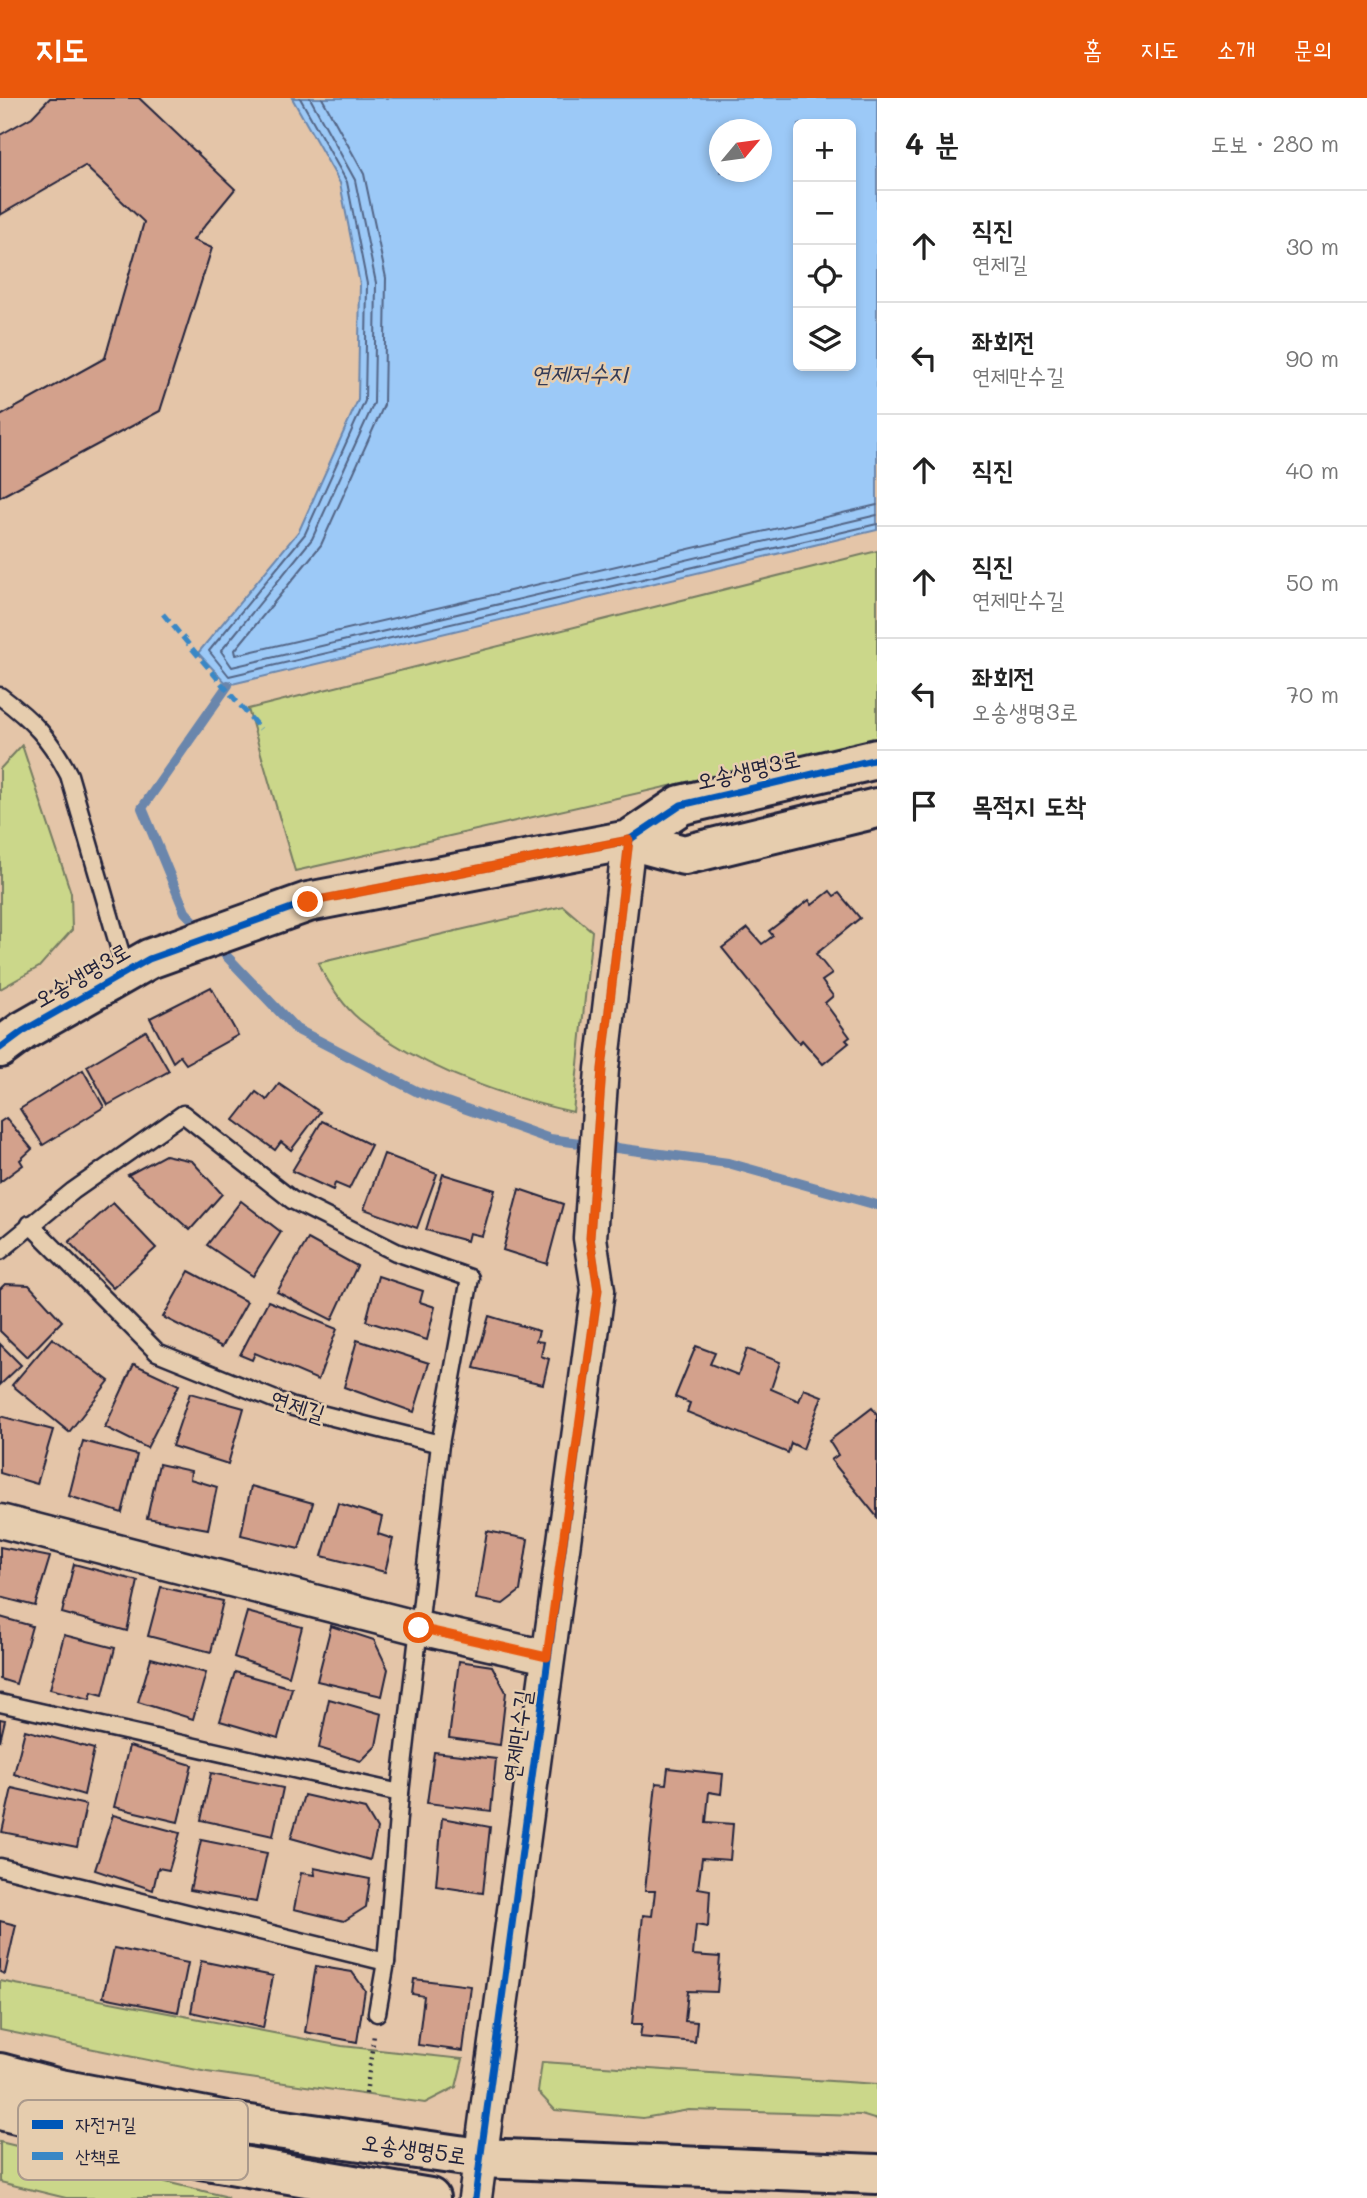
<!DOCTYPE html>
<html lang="ko">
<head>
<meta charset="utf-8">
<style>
  body { margin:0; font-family:Mali,"Poor Story",sans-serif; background:#f2f2f2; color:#222 }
  .controls { position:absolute; right:21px; top:21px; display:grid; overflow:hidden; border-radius:10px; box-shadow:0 4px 10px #0003 }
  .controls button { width:63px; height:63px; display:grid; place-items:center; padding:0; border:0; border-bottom:2px solid #e0e0e0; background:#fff; color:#222; font:35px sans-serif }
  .compass { position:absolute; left:709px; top:21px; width:63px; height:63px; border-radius:50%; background:#fff; box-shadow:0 4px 10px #0003; rotate:61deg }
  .stop { position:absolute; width:21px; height:21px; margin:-16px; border:5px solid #ea580c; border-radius:50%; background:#fff }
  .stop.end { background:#ea580c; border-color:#fff; box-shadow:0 2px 7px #0008 }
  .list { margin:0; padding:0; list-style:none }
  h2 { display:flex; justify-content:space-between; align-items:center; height:91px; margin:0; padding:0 28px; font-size:30px }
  h2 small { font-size:23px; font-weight:400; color:#767676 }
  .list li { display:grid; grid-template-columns:46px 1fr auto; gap:21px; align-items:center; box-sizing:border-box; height:112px; padding:0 28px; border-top:2px solid #e0e0e0 }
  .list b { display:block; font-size:26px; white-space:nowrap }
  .list p { margin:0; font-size:23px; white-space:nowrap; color:#767676 }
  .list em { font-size:23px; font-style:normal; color:#767676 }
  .icon { flex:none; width:38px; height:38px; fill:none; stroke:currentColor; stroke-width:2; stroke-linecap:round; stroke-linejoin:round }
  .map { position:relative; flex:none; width:877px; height:2100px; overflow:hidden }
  header { display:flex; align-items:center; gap:42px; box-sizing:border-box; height:98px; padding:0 35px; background:#ea580c; color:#fff }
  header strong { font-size:33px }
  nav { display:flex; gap:38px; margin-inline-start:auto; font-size:24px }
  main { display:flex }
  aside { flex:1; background:#fff }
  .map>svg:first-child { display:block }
  .green { fill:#cbd78a; stroke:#767c62; stroke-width:2 }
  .water { fill:#9cc9f7; stroke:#6b86ac; stroke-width:2; fill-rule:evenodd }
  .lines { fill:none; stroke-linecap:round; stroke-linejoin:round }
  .shore { stroke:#536586; stroke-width:2 }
  .stream { stroke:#6b86ac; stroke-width:10 }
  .building { fill:#d3a18c; stroke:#22223b; stroke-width:2 }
  .lane-casing { stroke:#22223b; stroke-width:21 }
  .street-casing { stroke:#22223b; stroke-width:37 }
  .secondary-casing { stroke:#22223b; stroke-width:44 }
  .path { stroke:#22223b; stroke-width:4.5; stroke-dasharray:2 5; stroke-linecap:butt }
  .lane { stroke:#e6cdae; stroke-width:16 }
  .street { stroke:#e6cdae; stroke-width:32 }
  .secondary { stroke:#e6cdae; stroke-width:38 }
  .quiet { stroke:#3887c6; stroke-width:5; stroke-dasharray:10 5; stroke-linecap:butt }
  .cycleway-casing { stroke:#e6cdae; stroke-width:11 }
  .cycleway { stroke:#0057b8; stroke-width:7 }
  .route { stroke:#ea580c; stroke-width:9 }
  .labels { text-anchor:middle; stroke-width:5; stroke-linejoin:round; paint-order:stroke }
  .street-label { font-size:23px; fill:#22223b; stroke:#e6cdae }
  .water-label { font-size:24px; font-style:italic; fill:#343b57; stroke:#e6cdae }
  .key { fill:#e6cdae; stroke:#ab9a8c; stroke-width:2 }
  .key-label { font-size:19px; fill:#22223b }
</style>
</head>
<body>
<header>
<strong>지도</strong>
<nav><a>홈</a><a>지도</a><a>소개</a><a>문의</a></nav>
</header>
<main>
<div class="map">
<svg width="877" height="2100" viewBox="0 0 877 2100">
  <rect width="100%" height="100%" fill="#e4c5a8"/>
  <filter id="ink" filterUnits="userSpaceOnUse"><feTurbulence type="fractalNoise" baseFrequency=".0143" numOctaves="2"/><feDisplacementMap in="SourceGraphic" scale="14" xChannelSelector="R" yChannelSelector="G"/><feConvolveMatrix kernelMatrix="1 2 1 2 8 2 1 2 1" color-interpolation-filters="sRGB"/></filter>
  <g filter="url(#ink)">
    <g class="green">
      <path d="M877,453V641L295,773L248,611Z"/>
      <path d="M22,647L71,795L72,832L39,869L0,891V671Z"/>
      <path d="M563,808L592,833L573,1014C498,997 419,970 359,921C342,907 328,884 318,865Z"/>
      <path d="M0,1883L342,1948L463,1961L456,1989L425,2005L207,1974L0,1932Z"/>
      <path d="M542,1964L877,1986V2022L861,2017L689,2012L643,2020L555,2012L538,1994Z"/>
      <path d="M0,2044L224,2098L228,2100H66L0,2084Z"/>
    </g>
    <path class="water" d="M292,0H877V432L228,587L198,555L299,433L358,302L360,186L340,85ZM798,26H851V268H798ZM720,32H762V74H720Z"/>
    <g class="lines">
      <g class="shore">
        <path d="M300,0L347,84L367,186L365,303L305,436L209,553L229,578L877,426"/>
        <path d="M310,0L355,82L376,185L374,305L312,441L221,553L232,569L877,417"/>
        <path d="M322,0L364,76L386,180L384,307L321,447L235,552L236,557L877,407"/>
      </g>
      <g class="stream">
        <path d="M204,834L185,814L142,710L228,587"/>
        <path d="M216,847L296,931L416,993L550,1041L728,1065L877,1107"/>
      </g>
    </g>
    <g class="building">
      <path d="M50,0H139L235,91L193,142L212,150L160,313L0,399V318L105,260L144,124L85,68L0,117V37L32,19Z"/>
      <path d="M830,793L834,798L839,795L860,820L816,856L832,876L822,883L833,898L825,905L850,939L846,942L849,945L823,966L802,942L799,945L722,850L748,830L762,846L773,838L769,833L809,802L812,807Z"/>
      <path d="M211,889L238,937L186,966L180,958L173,964L150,920Z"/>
      <path d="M146,933L169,973L108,1007L87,968Z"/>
      <path d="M83,972L104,1009L43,1047L20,1011Z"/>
      <path d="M279,986L320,1014L291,1052L281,1044L275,1052L234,1022L256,994L267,1002Z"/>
      <path d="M6,1020L32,1051L20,1062L23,1067L0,1084V1024Z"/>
      <path d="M322,1023L371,1047L349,1091L335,1085L333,1092L292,1073Z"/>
      <path d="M384,1056L437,1076L417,1130L364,1111Z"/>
      <path d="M165,1057L192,1063L222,1096L190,1132L128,1077Z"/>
      <path d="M443,1076L495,1092L482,1138L469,1135L467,1143L426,1132Z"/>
      <path d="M519,1091L563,1106L547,1166L503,1152Z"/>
      <path d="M241,1103L281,1134L253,1178L207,1147Z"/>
      <path d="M113,1105L156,1150L113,1190L69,1144Z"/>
      <path d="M308,1141L357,1168L332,1222L277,1194Z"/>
      <path d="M189,1173L247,1204L222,1249L163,1219Z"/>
      <path d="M378,1178L423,1193L420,1204L435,1209L427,1242L366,1223Z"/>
      <path d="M5,1186L29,1187L62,1223L27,1259L0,1233V1191Z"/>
      <path d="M268,1203L337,1231L318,1282L255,1255L252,1262L240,1257Z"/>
      <path d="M489,1218L539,1233L536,1243L544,1244L541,1258L549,1261L543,1286L474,1270Z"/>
      <path d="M52,1240L109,1283L69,1334L12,1287Z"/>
      <path d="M357,1242L429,1265L414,1314L344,1289Z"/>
      <path d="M0,1246L21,1267L0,1287Z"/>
      <path d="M696,1248L715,1255L710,1266L738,1277L747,1251L780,1264L771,1291L799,1303L804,1291L822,1298L803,1351L791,1345L788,1355L687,1314L690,1305L675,1299Z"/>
      <path d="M134,1266L179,1287L147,1350L105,1329Z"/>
      <path d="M190,1295L244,1310L228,1366L172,1348Z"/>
      <path d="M872,1310L877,1316V1419L831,1362L838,1357L829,1343Z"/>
      <path d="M0,1318L53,1332L37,1386L0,1375Z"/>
      <path d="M83,1343L137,1357L122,1415L69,1398Z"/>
      <path d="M159,1366L191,1373L190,1381L217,1389L208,1431L147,1420Z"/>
      <path d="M251,1388L313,1405L299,1451L241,1437Z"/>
      <path d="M338,1405L382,1419L378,1436L393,1441L385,1474L322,1458Z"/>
      <path d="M487,1433L528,1441L520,1493L503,1506L476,1501Z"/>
      <path d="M0,1449L50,1459L35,1508L0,1499Z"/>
      <path d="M74,1466L138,1483L127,1533L62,1515Z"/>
      <path d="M161,1489L223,1503L211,1554L148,1538Z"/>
      <path d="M247,1514L302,1529L289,1578L234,1559Z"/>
      <path d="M0,1519L32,1528L16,1586L0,1581Z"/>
      <path d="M331,1528L374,1542L388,1571L382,1598L317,1583Z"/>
      <path d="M64,1537L115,1550L103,1597L92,1594L90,1601L50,1591Z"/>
      <path d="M151,1560L206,1575L193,1621L138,1604Z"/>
      <path d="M459,1563L492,1568L506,1594L500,1647L449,1640Z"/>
      <path d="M235,1574L292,1590L278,1640L220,1623Z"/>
      <path d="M329,1601L382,1616L376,1648L361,1663L319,1650Z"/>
      <path d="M0,1621L5,1622L0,1643Z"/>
      <path d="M25,1632L94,1651L84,1697L14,1676Z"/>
      <path d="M129,1648L192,1667L178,1724L114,1709Z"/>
      <path d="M434,1654L496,1661L491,1713L427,1705Z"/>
      <path d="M668,1670L723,1676L721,1696L709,1694L706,1724L733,1726L730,1762L702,1760L698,1790L710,1792L708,1829L696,1827L693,1857L720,1859L717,1894L688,1893L685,1923L697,1924L695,1944L640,1939L642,1926H632L643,1817L652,1818L655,1793H645L656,1685L666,1686Z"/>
      <path d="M211,1675L283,1690L273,1738L201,1722Z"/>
      <path d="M12,1690L86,1707L77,1749L2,1734Z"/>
      <path d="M304,1697L365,1711L377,1731L370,1762L291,1740Z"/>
      <path d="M113,1717L180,1735L169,1772L158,1770L153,1792L95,1772Z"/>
      <path d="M442,1720L490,1729L483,1795L436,1788Z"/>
      <path d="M201,1742L267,1755L256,1804L190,1792Z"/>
      <path d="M314,1770L370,1781L366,1809L344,1823L294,1811L301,1775L315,1777Z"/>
      <path d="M0,1823L16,1827L5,1876L0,1874Z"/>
      <path d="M114,1850L188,1865L178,1914L103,1899Z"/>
      <path d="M201,1863L273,1878L263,1930L191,1914Z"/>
      <path d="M316,1868L352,1874L365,1892L357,1944L305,1934Z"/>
      <path d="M414,1881L471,1888L463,1953L418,1947L424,1898L412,1896Z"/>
    </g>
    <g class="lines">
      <defs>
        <g id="lane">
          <path d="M0,598C33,623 50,640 69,677L126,873"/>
          <path d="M30,1126L157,1254L293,1309L440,1346"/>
          <path d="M0,1153L73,1093L183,1016L292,1102L396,1154L470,1180L440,1346L400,1695L386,1864L377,1915"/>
          <path d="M0,1605L400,1695"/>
          <path d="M0,1769L386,1864"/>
        </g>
        <g id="street">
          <path d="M0,1423L419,1530L547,1559"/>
          <path d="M475,2100L598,1192L590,1140L602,971L629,742"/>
        </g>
        <g id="secondary">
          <path d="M629,742L684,757L877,710"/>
          <path d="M0,950L23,933L149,861L308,804L629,742L681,707L877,661"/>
          <path d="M0,1975L60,1991L243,2026L479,2060L877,2076"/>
          <path d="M0,2012L201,2061L430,2100"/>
        </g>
      </defs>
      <use href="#lane" class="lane-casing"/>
      <use href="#street" class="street-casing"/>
      <use href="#secondary" class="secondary-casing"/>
      <path class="path" d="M366,1996L374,1937"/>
      <use href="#lane" class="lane"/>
      <use href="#street" class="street"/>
      <use href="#secondary" class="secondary"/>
      <path class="quiet" d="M163,516L260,631"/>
      <defs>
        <g id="cycleway">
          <path d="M0,950L23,933L149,861L308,804L629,742L681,707L877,661"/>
          <path d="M475,2100L598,1192L590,1140L602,971L629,742"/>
        </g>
      </defs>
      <use href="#cycleway" class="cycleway-casing"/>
      <use href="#cycleway" class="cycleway"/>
    </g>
  </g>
  <g class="lines" filter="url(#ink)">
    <path class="route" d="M308,804L629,742L602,971L590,1140L598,1192L547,1559L419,1530"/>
  </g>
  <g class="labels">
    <g class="street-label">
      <text transform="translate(748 672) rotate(-13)" y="8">오송생명3로</text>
      <text transform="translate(82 877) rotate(-30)" y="8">오송생명3로</text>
      <text transform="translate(298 1308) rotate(18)" y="8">연제길</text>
      <text transform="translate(517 1638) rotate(-82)" y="8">연제만수길</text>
      <text transform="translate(414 2051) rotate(8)" y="8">오송생명5로</text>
    </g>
    <g class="water-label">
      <text x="579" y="284">연제저수지</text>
    </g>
  </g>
  <rect x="18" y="2002" width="230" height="80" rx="10" class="key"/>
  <rect x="32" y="2022" width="31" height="9" fill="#0057b8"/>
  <rect x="32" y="2054" width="31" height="8" fill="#3887c6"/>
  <g class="key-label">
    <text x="75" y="2033">자전거길</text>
    <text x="75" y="2065">산책로</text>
  </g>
</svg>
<div class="controls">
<button>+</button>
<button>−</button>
<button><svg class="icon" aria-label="locate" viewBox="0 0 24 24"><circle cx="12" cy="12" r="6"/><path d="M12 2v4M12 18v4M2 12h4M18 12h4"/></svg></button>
<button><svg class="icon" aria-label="layers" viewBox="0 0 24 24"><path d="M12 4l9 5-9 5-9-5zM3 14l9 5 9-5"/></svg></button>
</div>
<svg class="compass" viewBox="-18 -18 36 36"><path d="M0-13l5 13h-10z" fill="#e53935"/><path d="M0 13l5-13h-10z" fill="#767676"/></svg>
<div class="stop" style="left:419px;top:1530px"></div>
<div class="stop end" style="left:308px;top:804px"></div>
</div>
<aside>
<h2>4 분<small>도보 · 280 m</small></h2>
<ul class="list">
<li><svg class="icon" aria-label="ahead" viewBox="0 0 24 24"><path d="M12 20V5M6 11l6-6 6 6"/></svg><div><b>직진</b><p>연제길</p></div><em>30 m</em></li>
<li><svg class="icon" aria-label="left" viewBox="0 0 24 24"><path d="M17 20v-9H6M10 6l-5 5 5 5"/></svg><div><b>좌회전</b><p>연제만수길</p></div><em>90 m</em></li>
<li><svg class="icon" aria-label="ahead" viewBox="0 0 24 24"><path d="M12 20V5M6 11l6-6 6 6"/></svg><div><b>직진</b></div><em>40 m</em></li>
<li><svg class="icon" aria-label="ahead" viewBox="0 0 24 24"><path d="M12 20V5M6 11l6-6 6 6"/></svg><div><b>직진</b><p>연제만수길</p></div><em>50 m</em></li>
<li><svg class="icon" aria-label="left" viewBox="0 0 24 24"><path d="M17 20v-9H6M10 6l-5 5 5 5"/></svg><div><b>좌회전</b><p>오송생명3로</p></div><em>70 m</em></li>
<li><svg class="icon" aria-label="arrive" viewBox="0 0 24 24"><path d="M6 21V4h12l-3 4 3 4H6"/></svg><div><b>목적지 도착</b></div></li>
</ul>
</aside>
</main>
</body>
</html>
